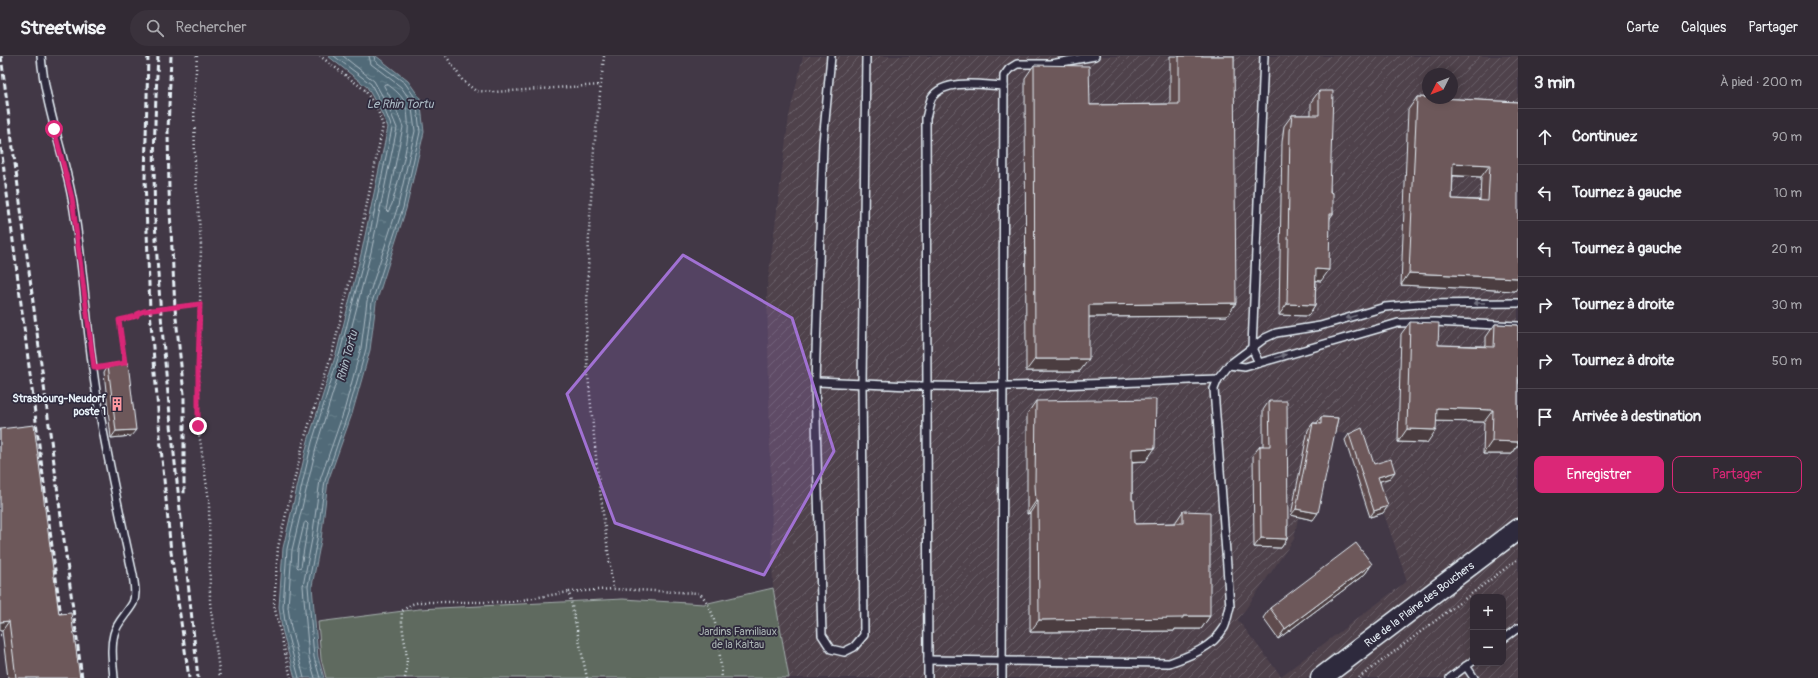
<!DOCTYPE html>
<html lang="fr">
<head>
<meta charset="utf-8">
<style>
  body { margin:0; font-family:Pangolin,sans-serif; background:#3a323c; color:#f1f3f6 }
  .controls { position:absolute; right:12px; bottom:12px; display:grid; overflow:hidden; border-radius:8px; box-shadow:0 2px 10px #0003 }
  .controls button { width:36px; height:36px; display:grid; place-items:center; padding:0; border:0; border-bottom:1px solid #4d464f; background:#322a34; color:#f1f3f6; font:20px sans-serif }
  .compass { position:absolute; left:1422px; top:12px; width:36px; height:36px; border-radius:50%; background:#322a34; box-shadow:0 2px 10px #0003; rotate:228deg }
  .stop { position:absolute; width:12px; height:12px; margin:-9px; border:3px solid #db2777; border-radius:50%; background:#fff }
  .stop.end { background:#db2777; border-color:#fff; box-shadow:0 1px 4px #0008 }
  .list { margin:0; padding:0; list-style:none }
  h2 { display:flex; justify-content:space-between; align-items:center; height:52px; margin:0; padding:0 16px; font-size:17px }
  h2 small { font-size:13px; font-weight:400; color:#a8a7ac }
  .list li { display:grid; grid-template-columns:26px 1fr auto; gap:12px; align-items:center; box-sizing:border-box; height:56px; padding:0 16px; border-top:1px solid #4d464f }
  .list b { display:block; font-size:15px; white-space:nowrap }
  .list em { font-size:13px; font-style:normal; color:#a8a7ac }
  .actions { display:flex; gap:8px; padding:12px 16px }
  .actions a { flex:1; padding:9px 0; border:1px solid #db2777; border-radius:8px; text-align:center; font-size:14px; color:#db2777 }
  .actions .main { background:#db2777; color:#fff }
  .icon { flex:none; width:22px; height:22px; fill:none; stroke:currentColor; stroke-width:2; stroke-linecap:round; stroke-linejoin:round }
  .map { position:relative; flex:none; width:1518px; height:622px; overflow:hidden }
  header { display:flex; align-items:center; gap:24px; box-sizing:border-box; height:56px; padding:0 20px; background:#322a34; border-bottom:1px solid #4d464f }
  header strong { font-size:19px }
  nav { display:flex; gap:22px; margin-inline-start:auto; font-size:14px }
  .search { width:280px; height:36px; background:#3a323c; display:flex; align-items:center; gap:10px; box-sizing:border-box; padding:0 14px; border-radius:22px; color:#a8a7ac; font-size:15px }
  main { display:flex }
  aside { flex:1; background:#322a34 }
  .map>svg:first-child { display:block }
  .industrial { fill:url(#industrial-furrows); fill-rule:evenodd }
  .green { fill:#5f6a5f; stroke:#a4aeac }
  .water { fill:url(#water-ripples); stroke:#8da0ab }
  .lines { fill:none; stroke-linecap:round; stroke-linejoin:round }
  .shore { stroke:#acbbc5; stroke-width:1 }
  .lane-casing { stroke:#e8f1f8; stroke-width:10 }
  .secondary-casing { stroke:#e8f1f8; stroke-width:23 }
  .path { stroke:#e8f1f8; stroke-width:2.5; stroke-dasharray:1 3; stroke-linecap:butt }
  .lane { stroke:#2f2a3d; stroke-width:7 }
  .secondary { stroke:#2f2a3d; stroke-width:20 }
  .rail { stroke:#e8f1f8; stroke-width:3; stroke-dasharray:6 3; stroke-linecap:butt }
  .wall { fill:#5e4c4d; stroke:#e8f1f8; fill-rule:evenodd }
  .shaded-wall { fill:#4c3e3f; stroke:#e8f1f8 }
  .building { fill:#6d585a; stroke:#e8f1f8; fill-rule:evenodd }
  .oneway { fill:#70707e }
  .route { stroke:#db2777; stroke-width:5 }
  .marked { fill:#a171d3; fill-opacity:0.2; stroke:#a171d3; stroke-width:3; stroke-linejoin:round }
  .labels { text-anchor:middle; stroke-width:3.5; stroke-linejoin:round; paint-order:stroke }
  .poi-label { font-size:11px; font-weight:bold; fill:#e8f1f8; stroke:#2f2a3d; text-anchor:end }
  .street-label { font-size:11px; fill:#e8f1f8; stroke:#2f2a3d }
  .park-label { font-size:11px; fill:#aab4b3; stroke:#2f2a3d }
  .water-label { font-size:12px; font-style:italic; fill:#acbbc5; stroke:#2f2a3d }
</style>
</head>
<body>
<header>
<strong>Streetwise</strong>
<div class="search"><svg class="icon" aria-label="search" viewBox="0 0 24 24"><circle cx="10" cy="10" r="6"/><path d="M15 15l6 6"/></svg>Rechercher</div>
<nav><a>Carte</a><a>Calques</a><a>Partager</a></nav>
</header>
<main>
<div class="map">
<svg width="1518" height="622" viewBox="0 0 1518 622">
  <defs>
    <pattern id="industrial-furrows" width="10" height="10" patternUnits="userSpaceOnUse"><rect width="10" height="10" fill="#4f424c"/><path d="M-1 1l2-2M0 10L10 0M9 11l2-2" fill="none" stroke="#685e67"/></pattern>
    <pattern id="water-ripples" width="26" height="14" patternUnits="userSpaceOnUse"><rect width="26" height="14" fill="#516a78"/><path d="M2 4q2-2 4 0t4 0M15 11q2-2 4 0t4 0" fill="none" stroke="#6a808c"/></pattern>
  </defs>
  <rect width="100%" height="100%" fill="#423846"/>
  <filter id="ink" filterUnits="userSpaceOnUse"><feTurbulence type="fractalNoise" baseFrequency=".025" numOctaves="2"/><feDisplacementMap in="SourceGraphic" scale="8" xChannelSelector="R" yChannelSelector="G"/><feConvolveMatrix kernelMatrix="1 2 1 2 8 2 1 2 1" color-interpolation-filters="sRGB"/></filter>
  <g filter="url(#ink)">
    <path class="industrial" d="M803,0H1518V622H789L773,532L767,233L789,60ZM1428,18H1452V42H1428ZM1315,374L1357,379L1407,525L1281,620L1238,564L1294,483ZM1473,541H1503V607H1473Z"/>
    <path class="green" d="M773,532L789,622H326L321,603L318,566L419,553L623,543L704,548Z"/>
    <path class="water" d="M328,0H376L408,25L420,42L424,76L406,153L376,247L370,294L352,358L328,425L321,484L312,530L318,601L324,622H295L282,573L279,551L283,492L308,385L337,295L362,194L388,71L380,54L367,31Z"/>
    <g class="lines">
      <g class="shore">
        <path d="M385,28H387C394,33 403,40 405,48C415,77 399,119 392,148L388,156L386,154L403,71L394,48L384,30Z"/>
        <path d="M306,466L308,468L301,511L298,512L297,511L298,494L304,468Z"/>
        <path d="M299,622L286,573L283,551L287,493L312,386L340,296L366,195L392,72L384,52L371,28L334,0"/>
        <path d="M304,622L291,572L288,551L292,494L317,388L345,297L371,196L397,72L388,50L374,25L343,0"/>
        <path d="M315,622L309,602L303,530L312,483L320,424L344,355L361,292L367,245L398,150L415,75L411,45L401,31L371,8L369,0"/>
        <path d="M320,622L314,601L308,530L317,484L325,425L348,357L366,293L372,246L403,152L420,76L416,43L405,27L375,5L374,0"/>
      </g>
      <defs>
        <g id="lane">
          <path d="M41,0C45,49 63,94 72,142C84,208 86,275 97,341C107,400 120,460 133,519C134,528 137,538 133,547C127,558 117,566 114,578C110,593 113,608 114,622"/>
          <path d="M866,0L862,328L864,579L854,591L844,596L831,593L822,579L815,326C852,327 889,330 927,330C1024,332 1121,326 1218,323"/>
          <path d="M1259,307L1252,292L1264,0"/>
          <path d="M1229,309L1245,311L1398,267L1434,266L1518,270"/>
          <path d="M815,326L823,87L831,0"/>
          <path d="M1503,583L1518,572"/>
          <path d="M928,604L1169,607C1189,600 1212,592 1224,572C1227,566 1228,557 1230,551L1214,333L1218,323L1229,309L1265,282L1276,277L1320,270L1385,251L1419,248L1518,247"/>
          <path d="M1466,610L1474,622"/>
          <path d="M928,622L926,62C928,56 929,46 932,41C945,22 983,29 1004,30"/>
          <path d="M1002,622L1004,20L1009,13L1017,8H1051L1095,0"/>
          <path d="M1450,622L1473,605"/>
        </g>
        <path id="secondary" d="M1321,622L1518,473"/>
      </defs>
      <use href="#lane" class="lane-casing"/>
      <use href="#secondary" class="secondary-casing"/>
      <g class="path">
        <path d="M197,0L194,45L195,110L201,189L198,370L209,445L210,546L220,622"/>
        <path d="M446,0L463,25L476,35L494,36L601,29"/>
        <path d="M604,0L594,93L589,177L586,290L588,319L597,411L613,533L699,537C719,553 719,598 722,622"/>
        <path d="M111,309L125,307L119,264L137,261V258L144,255L200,248"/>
        <path d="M0,579H2"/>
        <path d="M291,622L274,549L278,491L304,384L333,294L358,191L383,70L378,55L365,34L320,0"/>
        <path d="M405,622C411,597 400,578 402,555L412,548L420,546H510L569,536"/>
        <path d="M587,622L569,536L613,533"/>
        <path d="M1359,622L1518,503"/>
      </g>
      <use href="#lane" class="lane"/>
      <use href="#secondary" class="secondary"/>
      <g class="rail">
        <path d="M1,0L82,622"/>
        <path d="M148,0L145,123L150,254L161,392L171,496L189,622"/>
        <path d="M158,0C155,54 153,109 155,163C162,317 183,469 198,622"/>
        <path d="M171,0L168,75L169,134L175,252L184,338V439"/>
        <path d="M0,83L61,561"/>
      </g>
    </g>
    <g class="wall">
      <path d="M1170,0H1234L1227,260L1089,261L1080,315H1026L1025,22L1034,9L1090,49L1170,48Z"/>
      <path d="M1319,35L1333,158L1330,162L1321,225L1316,224L1315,249L1308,260L1279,259L1282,86L1284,70L1292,59H1311V46Z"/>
      <path d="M1417,41L1518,46L1515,235L1401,229L1408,54ZM1453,120L1481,121L1480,144L1452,143Z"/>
      <path d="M1410,266L1438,289L1486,290V281L1495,268L1518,269V389L1512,398H1483L1484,366L1436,365L1427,387L1398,386L1401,278Z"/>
      <path d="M108,309L131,380L111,382L104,316Z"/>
      <path d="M1036,345L1146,405L1132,406V444L1135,468L1175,467L1183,455L1210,560L1201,573H1175L1174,575L1030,576V457L1027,458V358Z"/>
      <path d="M1269,345L1287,472V483L1281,492L1254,491L1253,399L1260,390H1263V354Z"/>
      <path d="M1321,361L1338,362L1313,464L1291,459L1308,374L1313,367H1317Z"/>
      <path d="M0,373L59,558L80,622H8L2,575Z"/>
      <path d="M1349,378L1374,408L1390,422L1380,425L1383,457L1370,461L1345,384Z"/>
      <path d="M1372,508L1365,518L1278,583L1263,562L1270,552Z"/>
    </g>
    <g class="shaded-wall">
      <path d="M1453,107L1490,109L1481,121L1444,119Z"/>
      <path d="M1316,213L1329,214L1321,225L1308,224Z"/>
      <path d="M1409,217L1518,222V231L1515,235L1401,229Z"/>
      <path d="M1236,247L1227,260L1080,261L1089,249Z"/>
      <path d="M1287,248L1315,249L1308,260L1279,259Z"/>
      <path d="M1035,303H1089L1080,315H1026Z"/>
      <path d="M1437,352L1493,354L1484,366L1428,365Z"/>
      <path d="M1407,373L1436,374L1427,387L1398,386Z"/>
      <path d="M136,374L131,380L111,382L116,375Z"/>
      <path d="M1492,385L1518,386V389L1512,398H1483Z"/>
      <path d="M1155,392L1146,405L1123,406L1132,393Z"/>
      <path d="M1395,416L1390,422L1374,427L1378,421Z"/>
      <path d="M1036,445H1038L1030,457L1027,458Z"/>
      <path d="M1388,450L1383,457L1370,461L1374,455Z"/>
      <path d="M1296,453L1318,457L1313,464L1291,459Z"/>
      <path d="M1261,482L1287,483L1281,492L1254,491Z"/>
      <path d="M1372,508L1365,518L1278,583L1285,573Z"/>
      <path d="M1183,560H1210L1201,573H1175L1174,575L1030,576L1039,564Z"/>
      <path d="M9,565L2,575H0V566Z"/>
    </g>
    <g class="building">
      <path d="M1179,0H1234L1236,247L1089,249V303H1035L1034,9L1089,10L1090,49L1179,48Z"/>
      <path d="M1319,35H1333L1330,136L1333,137V158H1330L1329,214L1316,213L1315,249L1287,248L1290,75L1292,59H1319Z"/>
      <path d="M1417,41L1518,46V222L1409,217ZM1453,107L1490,109L1488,145L1452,143Z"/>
      <path d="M1410,266L1439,267L1438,289L1494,291L1495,268L1518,269V386L1492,385L1493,354L1437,352L1436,374L1407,373Z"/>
      <path d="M128,307L136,374L116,375L108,309Z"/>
      <path d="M1156,343L1155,392L1132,393V444H1134L1135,468L1183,467V455L1210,456V560H1183V562L1039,564L1038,445H1036L1035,429L1036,345Z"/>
      <path d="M1269,345H1287L1288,470H1287V483L1261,482L1260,390H1270Z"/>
      <path d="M1321,361L1338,362L1318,457L1296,453L1313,367L1321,368Z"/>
      <path d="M34,369L59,558L71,557L80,622H16L9,565L0,566V373Z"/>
      <path d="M1362,372L1374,408L1391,403L1395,416L1378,421L1388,450L1374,455L1349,378Z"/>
      <path d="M1356,487L1372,508L1285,573L1270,552Z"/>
    </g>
    <defs><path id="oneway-solid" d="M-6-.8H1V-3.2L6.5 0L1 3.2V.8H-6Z"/></defs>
    <g class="oneway">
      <use href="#oneway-solid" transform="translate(1479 247) rotate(179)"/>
      <use href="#oneway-solid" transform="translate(1351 261) rotate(163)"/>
      <use href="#oneway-solid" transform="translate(1281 300) rotate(-17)"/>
    </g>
  </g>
  <g class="lines" filter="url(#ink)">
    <path class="route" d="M54,73L72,142L94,312L125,307L119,264L137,260V258L144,255L200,248L198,310V370"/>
  </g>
  <path class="marked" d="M683,199L792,262L834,395L764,519L615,467L567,338Z"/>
  <defs>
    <symbol id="building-bare" viewBox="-9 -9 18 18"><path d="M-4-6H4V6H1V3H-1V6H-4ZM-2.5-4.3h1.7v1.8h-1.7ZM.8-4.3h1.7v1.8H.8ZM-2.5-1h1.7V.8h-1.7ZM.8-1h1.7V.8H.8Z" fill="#ff9aa2" stroke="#2f2a3d" stroke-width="2.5" paint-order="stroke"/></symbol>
  </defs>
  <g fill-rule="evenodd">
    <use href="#building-bare" x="107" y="338" width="20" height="20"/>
  </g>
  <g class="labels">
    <g class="poi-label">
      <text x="106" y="346">Strasbourg-Neudorf<tspan x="106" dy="13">poste 1</tspan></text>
    </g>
    <g class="street-label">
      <text transform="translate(1419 548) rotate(-37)" y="4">Rue de la Plaine des Bouchers</text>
    </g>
    <g class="park-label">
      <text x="738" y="579">Jardins Familiaux<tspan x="738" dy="13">de la Kaltau</tspan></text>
    </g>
    <g class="water-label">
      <text x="400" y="52">Le Rhin Tortu</text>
      <text transform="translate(347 300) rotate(-75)" y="4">Rhin Tortu</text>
    </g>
  </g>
</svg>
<div class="controls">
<button>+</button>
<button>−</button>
</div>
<svg class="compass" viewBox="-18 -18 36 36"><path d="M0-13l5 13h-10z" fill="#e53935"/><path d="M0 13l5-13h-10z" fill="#a8a7ac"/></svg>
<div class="stop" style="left:54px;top:73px"></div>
<div class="stop end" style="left:198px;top:370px"></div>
</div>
<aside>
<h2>3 min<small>À pied · 200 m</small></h2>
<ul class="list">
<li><svg class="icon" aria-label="ahead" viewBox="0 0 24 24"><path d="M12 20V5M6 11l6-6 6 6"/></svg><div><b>Continuez</b></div><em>90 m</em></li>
<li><svg class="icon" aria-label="left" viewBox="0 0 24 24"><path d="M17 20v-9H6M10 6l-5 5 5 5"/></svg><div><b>Tournez à gauche</b></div><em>10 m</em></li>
<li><svg class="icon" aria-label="left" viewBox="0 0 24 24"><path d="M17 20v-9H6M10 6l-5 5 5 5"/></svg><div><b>Tournez à gauche</b></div><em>20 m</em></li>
<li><svg class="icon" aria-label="right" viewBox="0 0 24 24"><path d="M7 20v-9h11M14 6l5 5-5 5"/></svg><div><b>Tournez à droite</b></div><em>30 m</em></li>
<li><svg class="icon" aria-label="right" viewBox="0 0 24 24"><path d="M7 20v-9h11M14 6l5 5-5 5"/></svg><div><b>Tournez à droite</b></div><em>50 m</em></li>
<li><svg class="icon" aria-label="arrive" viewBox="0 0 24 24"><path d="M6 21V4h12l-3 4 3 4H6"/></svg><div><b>Arrivée à destination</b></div></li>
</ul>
<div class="actions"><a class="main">Enregistrer</a><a>Partager</a></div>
</aside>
</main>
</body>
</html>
